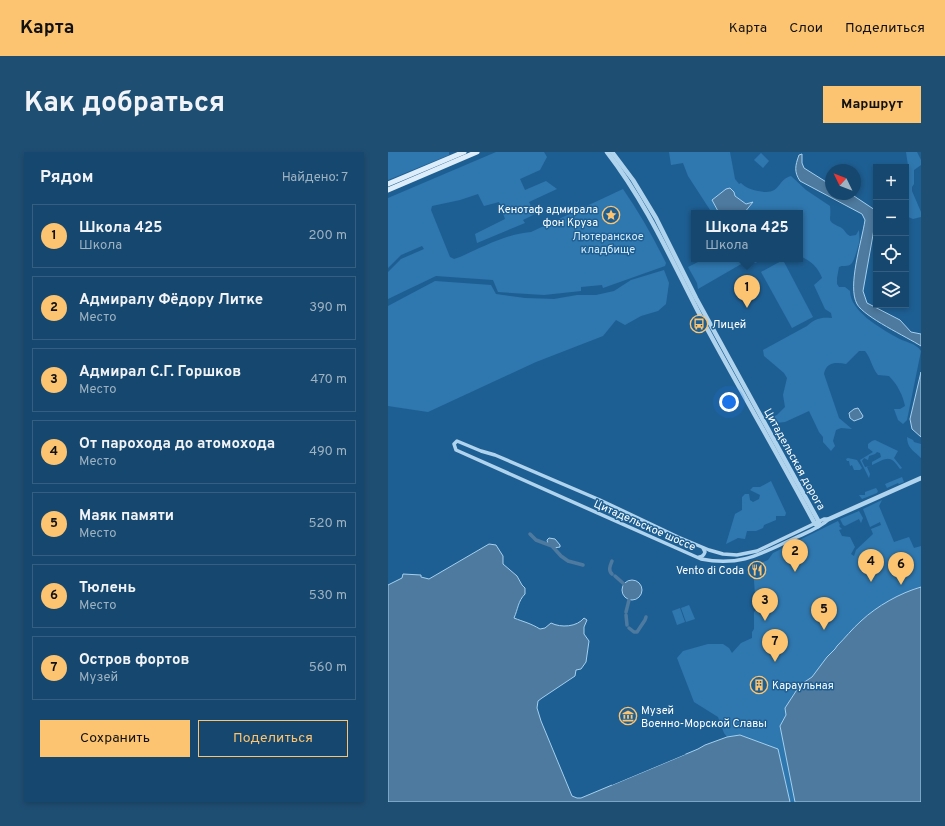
<!DOCTYPE html>
<html lang="ru">
<head>
<meta charset="utf-8">
<style>
  body { margin:0; font-family:Overpass,sans-serif; background:#1f4e73; color:#f1f3f6 }
  .controls { position:absolute; right:12px; top:12px; display:grid; overflow:hidden; border-radius:0px; box-shadow:0 2px 6px #0003 }
  .controls button { width:36px; height:36px; display:grid; place-items:center; padding:0; border:0; border-bottom:1px solid #355f81; background:#16476e; color:#f1f3f6; font:20px sans-serif }
  .compass { position:absolute; left:437px; top:12px; width:36px; height:36px; border-radius:50%; background:#16476e; box-shadow:0 2px 6px #0003; rotate:313deg }
  .you { position:absolute; left:341px; top:250px; width:14px; height:14px; margin:-10px; border:3px solid #fff; border-radius:50%; background:#1a73e8; box-shadow:0 0 0 6px #1a73e833 }
  .badge { display:grid; place-items:center; width:26px; height:26px; border-radius:50%; background:#fcc370; color:#111; font-size:13px; font-weight:700 }
  .pin { position:absolute; translate:-50% -33px; filter:drop-shadow(0 1px 2px #0008) }
  .pin::after { content:''; position:absolute; top:21px; width:14px; height:12px; background:inherit; clip-path:polygon(0 0,100% 0,50% 100%) }
  .popup { position:absolute; left:303px; top:58px; width:112px; height:52px; box-sizing:border-box; display:grid; place-content:center; border-radius:0px; background:#16476e; filter:drop-shadow(0 1px 3px #0005); font-size:13px; white-space:nowrap; color:#9eb2c2 }
  .popup b { font-size:15px; color:#f1f3f6 }
  .popup::after { content:''; position:absolute; left:50%; top:100%; margin-left:-8px; border:8px solid transparent; border-top-color:#16476e }
  .list { margin:0; padding:0; list-style:none }
  h2 { display:flex; justify-content:space-between; align-items:center; height:52px; margin:0; padding:0 16px; font-size:17px }
  h2 small { font-size:13px; font-weight:400; color:#9eb2c2 }
  .list li { display:grid; grid-template-columns:26px 1fr auto; gap:12px; align-items:center; box-sizing:border-box; height:64px; margin:0 8px 8px; padding:0 8px; border:1px solid #355f81; border-radius:0px }
  .list b { display:block; font-size:15px; white-space:nowrap }
  .list p { margin:0; font-size:13px; white-space:nowrap; color:#9eb2c2 }
  .list em { font-size:13px; font-style:normal; color:#9eb2c2 }
  .actions { display:flex; gap:8px; padding:12px 16px }
  .actions a { flex:1; padding:9px 0; border:1px solid #fcc370; border-radius:0px; text-align:center; font-size:14px; color:#fcc370 }
  .actions .main { background:#fcc370; color:#111 }
  .icon { flex:none; width:22px; height:22px; fill:none; stroke:currentColor; stroke-width:2; stroke-linecap:round; stroke-linejoin:round }
  .map { position:relative; flex:none; width:533px; height:650px; overflow:hidden; border-radius:0px }
  header { display:flex; align-items:center; gap:24px; box-sizing:border-box; height:56px; padding:0 20px; background:#fcc370; color:#111 }
  header strong { font-size:19px }
  nav { display:flex; gap:22px; margin-inline-start:auto; font-size:14px }
  .intro { display:flex; align-items:center; justify-content:space-between; box-sizing:border-box; height:96px; padding:0 24px }
  h1 { margin:0; font-size:28px }
  .button { padding:10px 18px; border-radius:0px; background:#fcc370; color:#111; font-size:14px; font-weight:700 }
  main { display:flex; gap:24px; padding:0 24px }
  aside { flex:1; background:#16476e; border-radius:0px; box-shadow:0 2px 6px #0003 }
  .map>svg:first-child { display:block }
  .green { fill:#2f78af }
  .water { fill:#4e7a9f; stroke:#a4d0ef }
  .pier { fill:#1e5f93 }
  .lines { fill:none; stroke-linecap:round; stroke-linejoin:round }
  .canal { stroke:#4e7a9f; stroke-width:3.5 }
  .minor { stroke:#b0d4ee; stroke-width:3.5 }
  .tertiary { stroke:#b0d4ee; stroke-width:4.5 }
  .secondary { stroke:#ddedfa; stroke-width:5 }
  .labels { text-anchor:middle; stroke-width:3; stroke-linejoin:round; paint-order:stroke }
  .poi-label { font-size:11px; fill:#fff; stroke:#1e5f93; text-anchor:start }
  .park-label { font-size:11px; fill:#d6ebfa; stroke:#1e5f93 }
  .street-label { font-size:11px; fill:#fff; stroke:#1e5f93 }
</style>
</head>
<body>
<header>
<strong>Карта</strong>
<nav><a>Карта</a><a>Слои</a><a>Поделиться</a></nav>
</header>
<div class="intro"><h1>Как добраться</h1><a class="button">Маршрут</a></div>
<main>
<aside>
<h2>Рядом<small>Найдено: 7</small></h2>
<ul class="list">
<li><span class="badge">1</span><div><b>Школа 425</b><p>Школа</p></div><em>200 m</em></li>
<li><span class="badge">2</span><div><b>Адмиралу Фёдору Литке</b><p>Место</p></div><em>390 m</em></li>
<li><span class="badge">3</span><div><b>Адмирал С.Г. Горшков</b><p>Место</p></div><em>470 m</em></li>
<li><span class="badge">4</span><div><b>От парохода до атомохода</b><p>Место</p></div><em>490 m</em></li>
<li><span class="badge">5</span><div><b>Маяк памяти</b><p>Место</p></div><em>520 m</em></li>
<li><span class="badge">6</span><div><b>Тюлень</b><p>Место</p></div><em>530 m</em></li>
<li><span class="badge">7</span><div><b>Остров фортов</b><p>Музей</p></div><em>560 m</em></li>
</ul>
<div class="actions"><a class="main">Сохранить</a><a>Поделиться</a></div>
</aside>
<div class="map">
<svg width="533" height="650" viewBox="0 0 533 650">
  <rect width="100%" height="100%" fill="#1e5f93"/>
  <g class="green">
    <path d="M0,0H61V3L0,28Z"/>
    <path d="M108,0H156L159,5L152,18L132,27L137,38L158,29L169,37L141,50L147,62L135,68L137,71L89,91L87,82L117,67L111,50L96,54L90,42L72,48L44,54L43,58L62,105L66,107L72,105C95,95 118,82 143,80L235,37C251,60 265,85 278,111L277,114L215,136L214,133L193,135V139L156,143L110,140L105,128L48,124L0,147V120L13,107L36,97L34,94L13,103L0,116V46Z"/>
    <path d="M281,0H342L347,27L351,32L353,31C358,36 364,38 370,39C394,44 388,28 403,24L418,38L442,54C444,69 437,68 452,75C457,77 457,82 462,84L468,83L471,78C471,82 472,87 471,91C470,95 466,110 463,112C460,115 454,113 451,115L449,126V132L451,135H457L462,139C462,159 492,176 508,185C516,190 528,191 533,199L519,268L515,272L510,268L506,257H512L517,254C515,243 509,232 501,224L490,223C483,214 483,206 477,199H471L458,212C448,210 438,210 436,222L451,266L464,277L453,276L448,278L445,289L447,294L443,299L435,290V285L431,280L421,259L397,270L388,271L384,265L389,263L397,255L395,243L399,226L396,221L376,204L375,198L419,174C428,166 433,165 444,166L443,161L437,157L426,133L434,126C430,115 423,109 412,104V61H356L364,50L358,52L347,44L346,40L324,48L331,61H324L300,24L295,11L283,13Z"/>
    <path d="M518,0H529L533,8V13L526,18V32L524,35V39L533,60V65L525,67L518,64V41L521,38V20Z"/>
    <path d="M373,1L381,9L375,16L366,8Z"/>
    <path d="M316,107H377L367,111H355L310,137L309,131L300,115Z"/>
    <path d="M395,108L425,165L404,176L373,120Z"/>
    <path d="M276,118L281,131L278,152L270,159L253,164L237,173L228,168L215,184L148,210L40,260L0,254V154L47,129L103,133L108,142L137,146L166,147L189,143H208L226,139L243,128Z"/>
    <path d="M519,285L525,288L526,290L533,292V306C526,299 519,296 519,285Z"/>
    <path d="M487,288L510,299L506,306L514,316L512,317C502,302 499,306 484,313V310L493,305L492,301L489,300L487,302L481,304L480,308L476,306L474,309L477,315L483,314L479,315L482,322L481,326L472,308L485,300L480,296V292L484,289Z"/>
    <path d="M460,306L469,308L474,316L472,318H466L464,313L462,314L461,309H459L458,307Z"/>
    <path d="M514,325L516,330L511,332L510,331L499,336L497,332Z"/>
    <path d="M383,329L398,361L397,364H388V368L376,373L375,376L368,379H359L357,387L350,386L338,392L347,362L354,358V345L357,342H361L362,348L365,350L371,347L372,343L362,338L365,335H372Z"/>
    <path d="M488,336L490,339L489,341L474,347L471,343H477V340Z"/>
    <path d="M494,348L491,354L506,390L521,385L526,396L533,394V435L525,437L489,457L475,467L449,494L447,497L439,505L424,525L412,533L397,556L398,563L392,574L407,650H402L390,597L352,583L339,585L336,581L330,565L306,550L289,506L295,499L320,492H335L341,496L344,501L353,491L364,486V480L366,477V460L368,458L365,414L380,408L385,401L450,369L452,373L451,374L454,377L451,378L454,384L462,385L467,395L463,402L466,404L468,398L485,382L483,377L493,373L492,370L482,375L475,357Z"/>
    <path d="M471,359L475,366L473,371L471,367L457,374L455,373L452,367Z"/>
    <path d="M301,453L307,467L298,470L293,456Z"/>
    <path d="M292,456L297,470L289,473L284,459Z"/>
  </g>
  <g class="water">
    <path d="M414,2V11L416,16L443,33V42H463L487,58L488,66L475,139L479,151L512,168L523,180L533,182V194C519,185 476,165 469,152C459,134 474,89 477,68L474,62L412,29C406,20 407,14 411,3Z"/>
    <path d="M342,36L346,40L347,44L358,52L365,50L356,61H331L324,48L338,37Z"/>
    <path d="M533,220V285L524,277L522,267Z"/>
    <path d="M470,256L475,264L474,266L466,269L462,266L461,261L466,257Z"/>
    <path d="M161,386L167,387L172,393V395L166,396L160,392L159,388Z"/>
    <path d="M101,392L108,393L115,404V412L129,424L134,433L137,436V442C130,449 130,457 126,466C136,470 142,471 152,477L157,476L163,471C173,476 189,475 196,466L199,468L196,475V482L201,489L198,510L193,517L188,518L187,524L154,546L150,549L149,556L153,569L184,644L189,646H193L310,597L317,593L339,585L352,583L390,597L402,650H0V433L14,426L15,422L33,423V425L41,427Z"/>
    <circle cx="244" cy="438" r="10"/>
    <path d="M533,435V650H407L392,574L398,563L397,556L412,533L424,525L439,505L447,497L449,494C457,486 464,477 473,469C489,454 512,441 533,435Z"/>
  </g>
  <path class="pier" d="M296,601L298,602L224,633L223,631Z"/>
  <g class="lines">
    <g class="canal">
      <path d="M142,382L148,388L164,394L173,404L180,409L195,413"/>
      <path d="M224,409C222,414 220,418 224,422"/>
      <path d="M227,424L236,432"/>
      <path d="M238,460L241,448"/>
      <path d="M238,463L239,473"/>
      <path d="M241,476L246,480H249L257,468L258,465"/>
    </g>
    <g class="minor">
      <path d="M69,289L93,299L107,303L212,348L290,385L321,398L335,402L349,403L369,399L436,367H441C433,375 420,380 409,385C374,401 354,415 313,407L68,298L66,292Z"/>
      <path d="M311,405C314,405 316,403 317,400L315,396"/>
    </g>
    <g class="tertiary">
      <path d="M219,0C260,53 285,112 316,171C352,238 391,304 427,372L430,374"/>
      <path d="M224,0L245,28L268,66L308,146L431,370L430,374"/>
      <path d="M441,367L533,326"/>
    </g>
    <g class="secondary">
      <path d="M0,32L76,0"/>
      <path d="M0,38L89,0"/>
    </g>
  </g>
  <defs>
    <symbol id="sight-ring" viewBox="-11 -11 22 22"><circle r="9.5" fill="#1e5f93" stroke="#fcc370" stroke-width="1.5"/><path d="M0-6L1.8-2.2L6-1.7L2.9 1.2L3.7 5.4L0 3.3L-3.7 5.4L-2.9 1.2L-6-1.7L-1.8-2.2Z" fill="#fcc370"/></symbol>
    <symbol id="bus-ring" viewBox="-11 -11 22 22"><circle r="9.5" fill="#1e5f93" stroke="#fcc370" stroke-width="1.5"/><path d="M-5-6H5V4H4V6H2V4H-2V6H-4V4H-5ZM-3.5-4V0h7V-4ZM-3.5 1.2v1.5H-2V1.2ZM2 1.2v1.5H3.5V1.2Z" fill="#fcc370"/></symbol>
    <symbol id="restaurant-ring" viewBox="-11 -11 22 22"><circle r="9.5" fill="#1e5f93" stroke="#fcc370" stroke-width="1.5"/><path d="M-5-6h1v4h1v-4h1v4h1v-4h1v5L-1.5 .5V6h-2V.5L-5-1ZM5-6V6H3V1.5H1.5Q1.5-4 5-6Z" fill="#fcc370"/></symbol>
    <symbol id="building-ring" viewBox="-11 -11 22 22"><circle r="9.5" fill="#1e5f93" stroke="#fcc370" stroke-width="1.5"/><path d="M-4-6H4V6H1V3H-1V6H-4ZM-2.5-4.3h1.7v1.8h-1.7ZM.8-4.3h1.7v1.8H.8ZM-2.5-1h1.7V.8h-1.7ZM.8-1h1.7V.8H.8Z" fill="#fcc370"/></symbol>
    <symbol id="museum-ring" viewBox="-11 -11 22 22"><circle r="9.5" fill="#1e5f93" stroke="#fcc370" stroke-width="1.5"/><path d="M0-6L6-3V-2H-6V-3ZM-5-1h2V3h-2ZM-1-1h2V3h-2ZM3-1h2V3H3ZM-6 4H6V6H-6Z" fill="#fcc370"/></symbol>
  </defs>
  <g fill-rule="evenodd">
    <use href="#sight-ring" x="213" y="53" width="20" height="20"/>
    <use href="#bus-ring" x="301" y="162" width="20" height="20"/>
    <use href="#restaurant-ring" x="359" y="408" width="20" height="20"/>
    <use href="#building-ring" x="361" y="523" width="20" height="20"/>
    <use href="#museum-ring" x="230" y="554" width="20" height="20"/>
  </g>
  <g class="labels">
    <g class="poi-label">
      <text x="210" y="61" text-anchor="end">Кенотаф адмирала<tspan x="210" dy="13">фон Круза</tspan></text>
      <text x="324" y="176">Лицей</text>
      <text x="356" y="422" text-anchor="end">Vento di Coda</text>
      <text x="384" y="537">Караульная</text>
      <text x="253" y="562">Музей<tspan x="253" dy="13">Военно-Морской Славы</tspan></text>
    </g>
    <g class="park-label">
      <text x="220" y="88">Лютеранское<tspan x="220" dy="13">кладбище</tspan></text>
    </g>
    <g class="street-label">
      <text transform="translate(407 307) rotate(61)" y="4">Цитадельская дорога</text>
      <text transform="translate(257 373) rotate(24)" y="4">Цитадельское шоссе</text>
    </g>
  </g>
</svg>
<div class="controls">
<button>+</button>
<button>−</button>
<button><svg class="icon" aria-label="locate" viewBox="0 0 24 24"><circle cx="12" cy="12" r="6"/><path d="M12 2v4M12 18v4M2 12h4M18 12h4"/></svg></button>
<button><svg class="icon" aria-label="layers" viewBox="0 0 24 24"><path d="M12 4l9 5-9 5-9-5zM3 14l9 5 9-5"/></svg></button>
</div>
<svg class="compass" viewBox="-18 -18 36 36"><path d="M0-13l5 13h-10z" fill="#e53935"/><path d="M0 13l5-13h-10z" fill="#9eb2c2"/></svg>
<div class="you"></div>
<div class="pin badge" style="left:359px;top:156px">1</div>
<div class="popup"><b>Школа 425</b>Школа</div>
<div class="pin badge" style="left:407px;top:420px">2</div>
<div class="pin badge" style="left:377px;top:469px">3</div>
<div class="pin badge" style="left:483px;top:430px">4</div>
<div class="pin badge" style="left:436px;top:478px">5</div>
<div class="pin badge" style="left:513px;top:433px">6</div>
<div class="pin badge" style="left:387px;top:510px">7</div>
</div>
</main>
</body>
</html>
